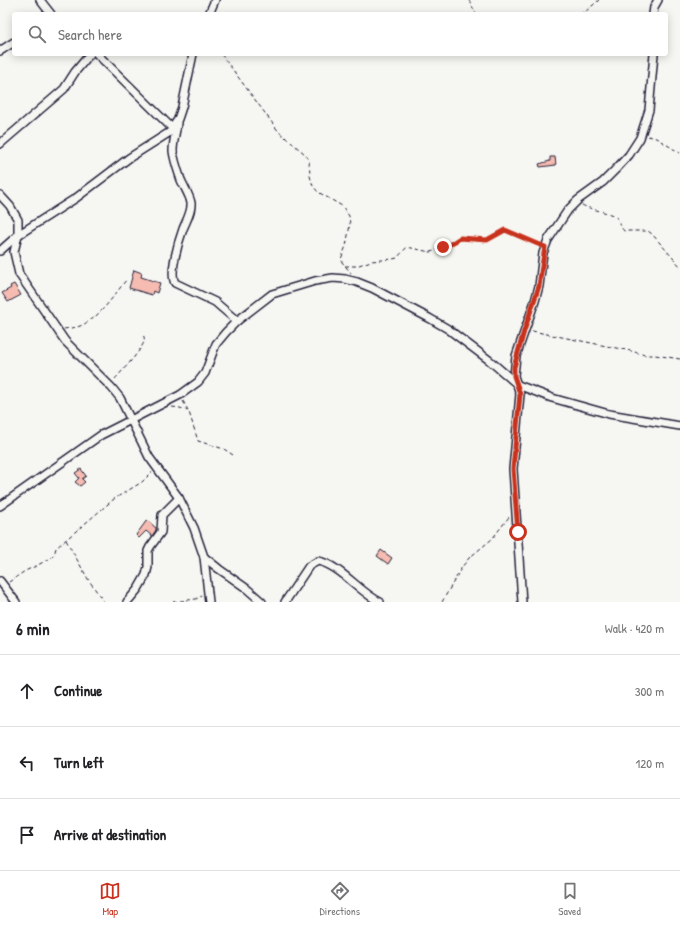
<!DOCTYPE html>
<html lang="en">
<head>
<meta charset="utf-8">
<style>
  body { margin:0; font-family:"Patrick Hand",sans-serif; background:#f6f6f6; color:#202124 }
  .stop { position:absolute; width:12px; height:12px; margin:-9px; border:3px solid #c8321e; border-radius:50%; background:#fff }
  .stop.end { background:#c8321e; border-color:#fff; box-shadow:0 1px 4px #0008 }
  .list { margin:0; padding:0; list-style:none }
  h2 { display:flex; justify-content:space-between; align-items:center; height:52px; margin:0; padding:0 16px; font-size:17px }
  h2 small { font-size:13px; font-weight:400; color:#757577 }
  .list li { display:grid; grid-template-columns:26px 1fr auto; gap:12px; align-items:center; box-sizing:border-box; height:72px; padding:0 16px; border-top:1px solid #e0e0e0 }
  .list b { display:block; font-size:15px; white-space:nowrap }
  .list em { font-size:13px; font-style:normal; color:#757577 }
  .icon { flex:none; width:22px; height:22px; fill:none; stroke:currentColor; stroke-width:2; stroke-linecap:round; stroke-linejoin:round }
  .map { position:relative; flex:none; width:680px; height:602px; overflow:hidden }
  .search { position:absolute; background:#fff; box-shadow:0 2px 10px #0003; left:12px; right:12px; top:12px; height:44px; display:flex; align-items:center; gap:10px; box-sizing:border-box; padding:0 14px; border-radius:4px; color:#757577; font-size:15px }
  .sheet { height:268px; background:#fff }
  nav { display:flex; justify-content:space-around; align-items:center; box-sizing:border-box; height:56px; border-top:1px solid #e0e0e0; background:#fff; font-size:11px; color:#757577 }
  nav a { display:grid; justify-items:center; gap:2px }
  nav .on { color:#c8321e }
  .map>svg:first-child { display:block }
  .building { fill:#f6bbb1; stroke:#22223b }
  .lines { fill:none; stroke-linecap:round; stroke-linejoin:round }
  .minor-casing { stroke:#22223b; stroke-width:10 }
  .path { stroke:#22223b; stroke-width:1; stroke-dasharray:4 3; stroke-linecap:butt }
  .minor { stroke:#f6f6f2; stroke-width:7 }
  .route { stroke:#c8321e; stroke-width:5 }
</style>
</head>
<body>
<div class="map">
<svg width="680" height="602" viewBox="0 0 680 602">
  <rect width="100%" height="100%" fill="#f6f6f2"/>
  <filter id="ink" filterUnits="userSpaceOnUse"><feTurbulence type="fractalNoise" baseFrequency=".025" numOctaves="2"/><feDisplacementMap in="SourceGraphic" scale="8" xChannelSelector="R" yChannelSelector="G"/><feConvolveMatrix kernelMatrix="1 2 1 2 8 2 1 2 1" color-interpolation-filters="sRGB"/></filter>
  <g filter="url(#ink)">
    <g class="building">
      <path d="M550,157H555L556,165L540,167L539,164L550,161Z"/>
      <path d="M134,270L142,273L141,277L160,283L157,293L153,291L152,295L129,288Z"/>
      <path d="M14,284L21,295L8,302L2,293L11,288L10,286Z"/>
      <path d="M81,469L86,476L82,479L85,482L80,486L75,482L79,478L75,473Z"/>
      <path d="M147,520L156,528V530L152,536L146,531L139,538L136,535Z"/>
      <path d="M381,550L392,558L388,564L377,556Z"/>
    </g>
    <g class="lines">
      <defs>
        <g id="minor">
          <path d="M40,0L51,14"/>
          <path d="M209,14L215,0"/>
          <path d="M653,14L654,7L658,0"/>
          <path d="M0,51L14,42"/>
          <path d="M97,54L173,129"/>
          <path d="M177,123C176,132 173,142 173,151C174,160 178,171 181,180C184,187 190,196 191,203C192,212 186,221 183,229C179,240 169,273 175,283L215,302L237,321"/>
          <path d="M0,144L64,89L75,72L90,54"/>
          <path d="M0,195L10,206L18,220V235L14,252L19,274L65,341L112,388L120,398L149,457L179,498L194,528L204,557L209,602"/>
          <path d="M0,251L18,235L76,198L129,158L170,132L178,119L182,107L193,54"/>
          <path d="M0,506L101,435L180,395L198,382L205,373L216,344L226,332L237,321L272,294L315,281L333,278L345,279L357,282L372,288L429,318L448,329L489,360L518,385L552,398L609,414L680,426"/>
          <path d="M204,557L219,569L246,588L262,602"/>
          <path d="M0,581L16,602"/>
          <path d="M127,602L138,589L146,575L148,567V551L150,547L161,532L162,515L179,498"/>
          <path d="M285,602L309,566L318,561C340,565 360,593 380,602"/>
          <path d="M522,602L513,469L520,394L514,376L516,356L535,301L539,286L543,253L548,240L568,210L578,200L603,182L617,168L629,155L640,138L649,110L654,54"/>
        </g>
      </defs>
      <use href="#minor" class="minor-casing"/>
      <g class="path">
        <path d="M469,0L476,14"/>
        <path d="M580,14L586,11L599,0"/>
        <path d="M221,54L279,132L305,154L309,160L310,176L313,186L318,192L342,206L345,210L349,216L350,225L346,246L341,259L342,262L351,273"/>
        <path d="M648,136L656,138L680,153"/>
        <path d="M582,205C591,210 610,212 616,217C620,221 620,227 624,231H648L652,234L680,266"/>
        <path d="M345,266H356L371,261L393,259L397,258L407,247L430,252L434,251L449,245L460,238L487,240L505,230L508,231L538,245"/>
        <path d="M64,329C69,328 75,328 80,326C100,318 114,295 127,279"/>
        <path d="M532,331L631,351L645,355H655L680,359"/>
        <path d="M115,379C121,372 143,349 144,341C145,340 144,336 143,335"/>
        <path d="M183,401L189,412L198,441L224,449L233,455"/>
        <path d="M172,407L180,408L188,411"/>
        <path d="M66,540L88,579L104,602"/>
        <path d="M9,582L25,571L34,567L51,558L54,555L56,548L114,499L142,482L152,472"/>
        <path d="M173,602L196,599L202,596"/>
        <path d="M442,602L462,567L469,558L492,539L509,517"/>
      </g>
      <use href="#minor" class="minor"/>
    </g>
  </g>
  <g class="lines" filter="url(#ink)">
    <path class="route" d="M443,247L449,245L460,238L487,240L505,230L545,247L539,286L524,331L514,367V376L520,394L513,469L518,532"/>
  </g>
</svg>
<div class="stop" style="left:518px;top:532px"></div>
<div class="stop end" style="left:443px;top:247px"></div>
<div class="search"><svg class="icon" aria-label="search" viewBox="0 0 24 24"><circle cx="10" cy="10" r="6"/><path d="M15 15l6 6"/></svg>Search here</div>
</div>
<section class="sheet">
<h2>6 min<small>Walk · 420 m</small></h2>
<ul class="list">
<li><svg class="icon" aria-label="ahead" viewBox="0 0 24 24"><path d="M12 20V5M6 11l6-6 6 6"/></svg><div><b>Continue</b></div><em>300 m</em></li>
<li><svg class="icon" aria-label="left" viewBox="0 0 24 24"><path d="M17 20v-9H6M10 6l-5 5 5 5"/></svg><div><b>Turn left</b></div><em>120 m</em></li>
<li><svg class="icon" aria-label="arrive" viewBox="0 0 24 24"><path d="M6 21V4h12l-3 4 3 4H6"/></svg><div><b>Arrive at destination</b></div></li>
</ul>
</section>
<nav>
<a class="on"><svg class="icon" aria-label="map" viewBox="0 0 24 24"><path d="M3 6l6-2 6 2 6-2v14l-6 2-6-2-6 2zM9 4v14M15 6v14"/></svg>Map</a>
<a><svg class="icon" aria-label="directions" viewBox="0 0 24 24"><path d="M12 3l9 9-9 9-9-9zM9 14v-3h6M13 9l2 2-2 2"/></svg>Directions</a>
<a><svg class="icon" aria-label="saved" viewBox="0 0 24 24"><path d="M7 4h10v16l-5-4-5 4z"/></svg>Saved</a>
</nav>
</body>
</html>
